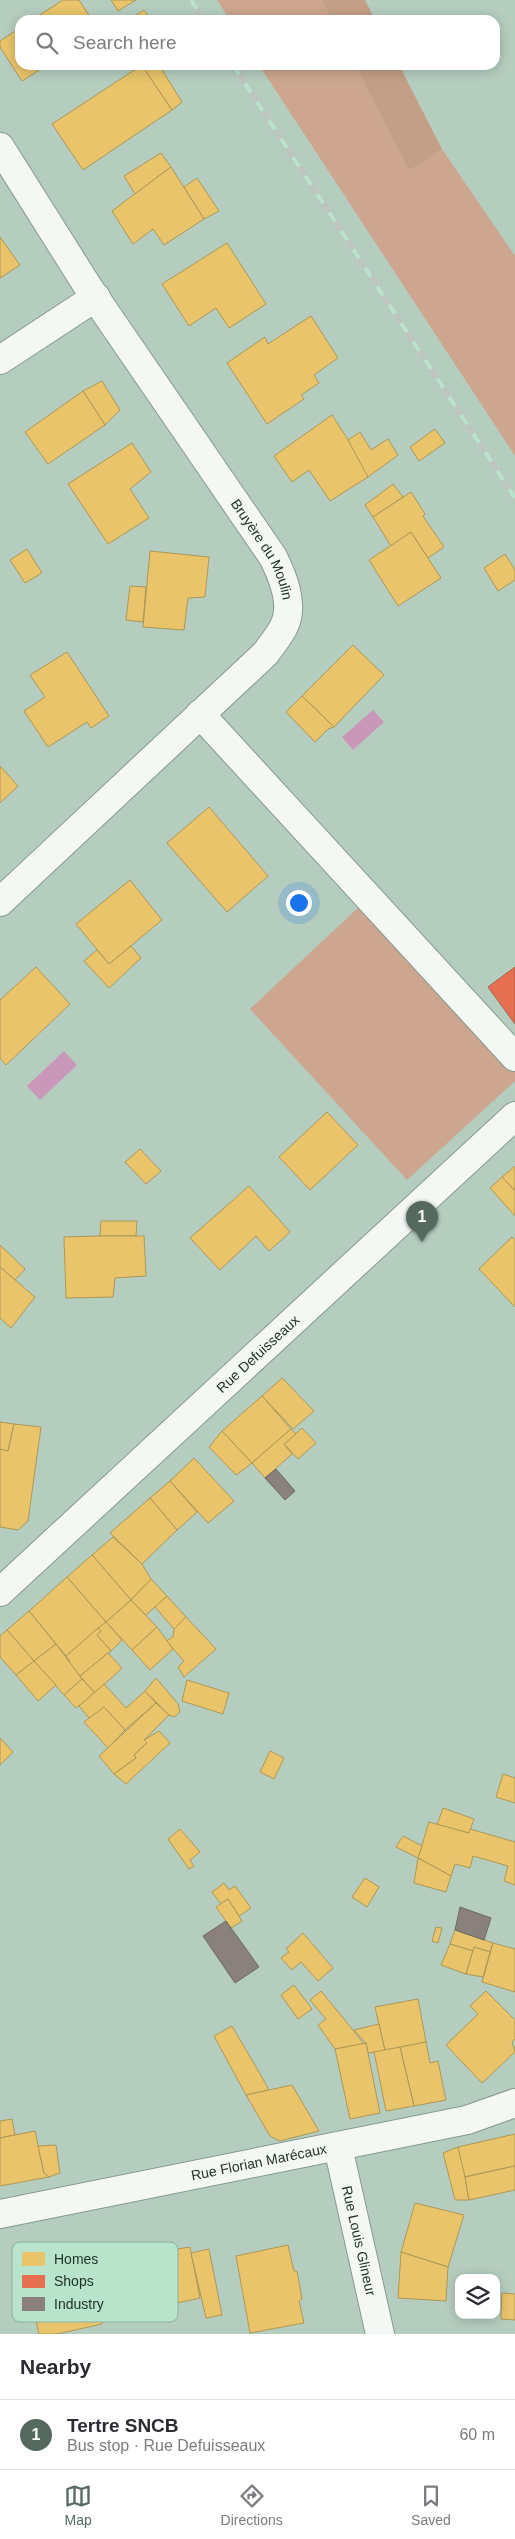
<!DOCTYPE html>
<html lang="en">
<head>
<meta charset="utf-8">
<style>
  body { margin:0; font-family:Arial,sans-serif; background:#f7f7f7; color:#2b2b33 }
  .controls { position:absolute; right:15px; bottom:15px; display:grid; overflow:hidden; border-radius:10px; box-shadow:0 2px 12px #0003 }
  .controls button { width:45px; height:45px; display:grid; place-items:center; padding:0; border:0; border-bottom:1px solid #e1e1e2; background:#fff; color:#2b2b33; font:25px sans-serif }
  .you { position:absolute; left:298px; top:902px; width:18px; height:18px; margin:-12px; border:4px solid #fff; border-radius:50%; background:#1a73e8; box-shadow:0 0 0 8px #1a73e833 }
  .badge { display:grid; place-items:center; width:32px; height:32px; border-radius:50%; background:#55695e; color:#fff; font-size:16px; font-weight:700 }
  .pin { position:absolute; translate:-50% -41px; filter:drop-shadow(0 1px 2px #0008) }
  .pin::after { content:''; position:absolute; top:26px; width:18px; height:15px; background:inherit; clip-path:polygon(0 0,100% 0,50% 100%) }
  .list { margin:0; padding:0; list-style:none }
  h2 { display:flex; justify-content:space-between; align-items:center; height:65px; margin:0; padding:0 20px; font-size:21px }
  h2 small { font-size:16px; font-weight:400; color:#7c7c81 }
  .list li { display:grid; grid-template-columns:32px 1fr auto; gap:15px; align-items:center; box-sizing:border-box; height:70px; padding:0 20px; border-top:1px solid #e1e1e2 }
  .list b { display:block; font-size:19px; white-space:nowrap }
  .list p { margin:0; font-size:16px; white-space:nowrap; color:#7c7c81 }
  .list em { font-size:16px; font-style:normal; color:#7c7c81 }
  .icon { flex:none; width:28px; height:28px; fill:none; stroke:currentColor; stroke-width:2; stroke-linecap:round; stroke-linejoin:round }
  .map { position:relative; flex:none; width:515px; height:2334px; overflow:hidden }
  .search { position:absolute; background:#fff; box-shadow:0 2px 12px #0003; left:15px; right:15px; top:15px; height:55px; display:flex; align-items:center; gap:12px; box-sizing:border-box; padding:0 18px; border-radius:15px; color:#7c7c81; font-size:19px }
  .sheet { height:135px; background:#fff }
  nav { display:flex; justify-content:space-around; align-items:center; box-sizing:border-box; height:70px; border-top:1px solid #e1e1e2; background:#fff; font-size:14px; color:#7c7c81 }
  nav a { display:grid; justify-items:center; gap:2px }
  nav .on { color:#55695e }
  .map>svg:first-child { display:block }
  .green { fill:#cca68f }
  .forest { fill:#c49f87 }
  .water { fill:#c998b9 }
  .homes { fill:#e9c46a; stroke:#ad9856 }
  .shops { fill:#e76f51; stroke:#ac5d45 }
  .industry { fill:#8a817c; stroke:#6a6a63 }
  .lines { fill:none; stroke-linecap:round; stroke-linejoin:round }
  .street-casing { stroke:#879a90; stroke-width:30 }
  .secondary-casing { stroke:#879a90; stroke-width:30 }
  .street { stroke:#f4f8f5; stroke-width:28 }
  .secondary { stroke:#f4f8f5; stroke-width:28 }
  .rail-casing { stroke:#bec4c0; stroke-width:5.5 }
  .rail { stroke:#b8e4cb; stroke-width:4; stroke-dasharray:11; stroke-linecap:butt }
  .labels { text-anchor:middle; stroke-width:5; stroke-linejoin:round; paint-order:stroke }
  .street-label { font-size:14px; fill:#213329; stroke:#b8e4cb }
  .key { fill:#b8e4cb; stroke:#8baf9a; stroke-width:1 }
  .key-label { font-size:14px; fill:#213329 }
</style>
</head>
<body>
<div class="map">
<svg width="515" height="2334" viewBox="0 0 515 2334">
  <rect width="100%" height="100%" fill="#b5cdbf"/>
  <g class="green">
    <path d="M217,0H322L332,20H230Z"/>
    <path d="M259,65H355L409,169L442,149L515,256V456Z"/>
    <path d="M362,904L515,1072V1081L407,1180L250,1009Z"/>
  </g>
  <g class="forest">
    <path d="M322,0H365L375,20H332Z"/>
    <path d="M355,65H399L442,149L409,170Z"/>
  </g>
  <g class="water">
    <path d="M373,710L384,722L353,750L342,737Z"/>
    <path d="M64,1051L77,1065L40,1100L27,1086Z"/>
  </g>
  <g class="homes">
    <path d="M63,0H79L92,20H32Z"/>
    <path d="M111,0H136L118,11Z"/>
    <path d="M144,10L151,20H129Z"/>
    <path d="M20,28V65H47L22,81L0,47V41Z"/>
    <path d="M142,65L172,110L83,170L52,124Z"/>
    <path d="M147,65H159L182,102L172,110L143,67Z"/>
    <path d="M161,153L171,167L135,194L124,176Z"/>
    <path d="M171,167L204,219L164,245L153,229L133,244L112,211Z"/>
    <path d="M197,178L219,211L204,219L184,187Z"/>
    <path d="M0,237L20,265L0,278Z"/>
    <path d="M227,243L266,304L229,328L216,308L189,326L162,284Z"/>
    <path d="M311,316L338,358L314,375L319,383L301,395L304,399L267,424L227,363L265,337L268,344Z"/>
    <path d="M102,381L120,410L105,425L83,391Z"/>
    <path d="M83,391L105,425L48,464L25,432Z"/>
    <path d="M332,415L360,458L368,477L330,501L309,470L292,482L274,456Z"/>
    <path d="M435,429L445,443L419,461L410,447Z"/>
    <path d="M360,432L371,450L388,439L398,455L368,477L348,440Z"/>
    <path d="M132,443L151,472L130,489L149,518L108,544L68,484Z"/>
    <path d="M393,484L403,497L373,517L365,505Z"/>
    <path d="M411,492L425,514L423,516L444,547L428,558L411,532L391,546L373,517Z"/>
    <path d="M411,532L441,578L398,606L369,560Z"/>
    <path d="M27,549L42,573L25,583L10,560Z"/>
    <path d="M150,551L209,557L205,597L188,598L184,630L143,627Z"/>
    <path d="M505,554L515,570V580L498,591L484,568Z"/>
    <path d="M130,586L146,587L143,622L126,620Z"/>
    <path d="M353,645L384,675L334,727L302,696Z"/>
    <path d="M67,652L109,716L91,728L87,722L48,747L24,711L45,697L30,675Z"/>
    <path d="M302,696L334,727L328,729L315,742L286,712Z"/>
    <path d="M0,766L18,786L0,803Z"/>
    <path d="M209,807L268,876L227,912L167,843Z"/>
    <path d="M130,880L162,920L109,964L76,924Z"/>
    <path d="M131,946L141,958L109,988L84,961L97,950L109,964Z"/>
    <path d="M36,967L70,1004L6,1065L0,1058V1000Z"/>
    <path d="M327,1112L358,1145L310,1190L279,1157Z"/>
    <path d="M140,1149L161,1171L146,1184L125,1162Z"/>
    <path d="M515,1166V1191L502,1177Z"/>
    <path d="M502,1177L515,1191V1216L490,1188Z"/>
    <path d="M249,1186L290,1232L269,1251L256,1236L220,1270L190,1238Z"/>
    <path d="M101,1221H137L136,1236H100Z"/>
    <path d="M100,1236H144L146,1276L115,1278L113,1297L66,1298L64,1237Z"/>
    <path d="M512,1237L515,1240V1307L479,1269Z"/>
    <path d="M0,1245L25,1269L15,1280L0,1267Z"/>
    <path d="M0,1267L35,1297L11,1328L0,1318Z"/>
    <path d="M282,1378L314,1411L293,1429L262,1396Z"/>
    <path d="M262,1396L291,1429L252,1463L222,1431Z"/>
    <path d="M0,1422L14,1424L8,1451L0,1449Z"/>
    <path d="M14,1424L41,1427L28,1521L18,1530L0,1527V1449L8,1451Z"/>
    <path d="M302,1428L316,1443L298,1459L284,1444Z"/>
    <path d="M291,1429L296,1434L284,1444L292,1454L265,1478L252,1463Z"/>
    <path d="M222,1431L252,1463L236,1475L209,1447Z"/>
    <path d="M194,1458L234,1501L208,1523L170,1481Z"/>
    <path d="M170,1481L197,1512L177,1530L150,1498Z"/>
    <path d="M150,1498L177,1530L142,1564L110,1533Z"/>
    <path d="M113,1537L142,1564L151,1579L131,1600L92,1555Z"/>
    <path d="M92,1555L131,1600L106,1622L67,1577Z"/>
    <path d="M67,1577L106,1622L66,1656L29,1611Z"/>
    <path d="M151,1579L167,1596L146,1615L131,1600Z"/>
    <path d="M167,1596L186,1617L174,1629L155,1607Z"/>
    <path d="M131,1600L157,1627L132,1650L106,1622Z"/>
    <path d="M29,1611L56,1644L34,1661L7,1630Z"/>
    <path d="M186,1617L216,1649L184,1677L178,1667L184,1661L166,1641L173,1637L174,1629Z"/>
    <path d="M106,1622L122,1640L111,1651L97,1635L101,1631L98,1628Z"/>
    <path d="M157,1627L173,1649L150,1670L132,1650Z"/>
    <path d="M98,1628L101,1631L97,1635L111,1651L80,1676L68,1663L70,1661L66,1656Z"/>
    <path d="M7,1630L34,1661L16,1675L0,1657V1636Z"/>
    <path d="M56,1644L82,1679L64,1695L34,1661Z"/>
    <path d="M108,1653L122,1668L95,1693L80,1676Z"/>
    <path d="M34,1661L56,1685L38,1701L16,1675Z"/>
    <path d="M156,1678L178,1704L180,1712L174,1717L169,1715L145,1691Z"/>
    <path d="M82,1679L95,1693L76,1708L64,1695Z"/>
    <path d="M187,1680L229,1693L223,1714L182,1701Z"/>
    <path d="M104,1684L126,1708L145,1691L156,1703L125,1730L104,1707L90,1719L79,1706Z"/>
    <path d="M156,1703L169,1715L144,1740L147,1743L134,1755L136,1758L114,1774L99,1756Z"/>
    <path d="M104,1707L125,1730L108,1748L84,1722Z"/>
    <path d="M159,1731L170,1743L126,1784L114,1774L136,1758L134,1755L147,1743L144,1740Z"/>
    <path d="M0,1738L13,1752L0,1765Z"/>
    <path d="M270,1751L284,1758L274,1779L260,1772Z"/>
    <path d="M503,1774L515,1778V1803L496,1797Z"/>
    <path d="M443,1808L474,1819L469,1833L437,1825Z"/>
    <path d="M429,1822L469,1833L470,1829L515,1842V1885L504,1881L508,1866L473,1856L470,1868L455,1864L451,1876L418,1858Z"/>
    <path d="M180,1829L200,1852L190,1860L194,1866L189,1869L168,1839Z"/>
    <path d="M403,1836L422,1846L418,1858L396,1847Z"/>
    <path d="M418,1858L451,1876L446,1892L414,1883Z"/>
    <path d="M365,1878L379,1887L367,1907L352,1897Z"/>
    <path d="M224,1883L229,1890L235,1886L251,1908L239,1916L228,1899L221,1904L212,1892Z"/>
    <path d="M228,1899L242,1921L231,1928L216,1907Z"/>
    <path d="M436,1927L442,1928L438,1943L432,1941Z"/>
    <path d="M455,1930L493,1943L490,1952L474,1947L473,1951L450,1944Z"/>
    <path d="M303,1933L333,1968L318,1981L301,1962L292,1970L281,1958L289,1952L286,1948L288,1947Z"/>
    <path d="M493,1943L515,1949V1992L482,1982Z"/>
    <path d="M450,1944L473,1951L466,1974L441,1965Z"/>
    <path d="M474,1947L490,1952L483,1977L466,1974Z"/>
    <path d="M294,1985L312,2009L298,2019L281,1995Z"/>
    <path d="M321,1991L340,2014L364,2044L335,2049L318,2025L326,2019L310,2000Z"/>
    <path d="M486,1991L515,2020V2039L512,2042L515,2052L482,2083L446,2045L478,2014L470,2006Z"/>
    <path d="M418,1999L426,2042L385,2051L375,2007Z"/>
    <path d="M379,2024L385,2051L368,2053L366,2043L354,2030Z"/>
    <path d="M232,2026L267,2086L268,2090L246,2095L214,2036Z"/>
    <path d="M426,2042L430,2063L438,2061L446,2100L414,2106L400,2047Z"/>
    <path d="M366,2043L380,2113L350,2119L335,2049Z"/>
    <path d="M400,2047L414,2106L386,2111L374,2052Z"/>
    <path d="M292,2085L319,2131L280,2141L270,2136L246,2095Z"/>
    <path d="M12,2119L15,2135L0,2138V2121Z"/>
    <path d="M35,2131L44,2173L49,2177L0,2186V2138Z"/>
    <path d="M515,2134V2166L464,2177L458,2147Z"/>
    <path d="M56,2145L60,2173L49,2177L44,2173L38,2146Z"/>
    <path d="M458,2147L465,2177L469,2200H455L443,2153Z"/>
    <path d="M515,2166V2190L469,2200L465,2177Z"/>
    <path d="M415,2203L464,2215L448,2267L401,2252Z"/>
    <path d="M288,2245L294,2271H297L302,2299L299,2301L304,2323L250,2333L236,2256Z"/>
    <path d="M190,2247L200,2298L140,2311L131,2267L172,2259L171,2250Z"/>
    <path d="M209,2249L222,2315L206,2318L191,2253Z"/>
    <path d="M401,2252L448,2267L446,2301L398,2298Z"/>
    <path d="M502,2293L515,2294V2320L501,2319Z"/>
    <path d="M102,2307V2324L57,2334H39L36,2320Z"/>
  </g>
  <path class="shops" d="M515,967V1024L488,987Z"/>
  <g class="industry">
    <path d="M276,1469L295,1491L285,1500L265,1478Z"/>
    <path d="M460,1907L491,1918L484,1940L455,1930Z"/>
    <path d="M226,1921L259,1967L235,1983L203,1936Z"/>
  </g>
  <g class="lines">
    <defs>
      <g id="street">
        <path id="s1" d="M0,147L90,290L273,557C282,575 294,603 285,624C281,634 272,644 266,653L0,902"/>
        <path d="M0,360L96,297"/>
        <path d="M200,714L515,1057"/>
        <path id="s2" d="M338,2147L380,2334"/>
        <path id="s3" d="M0,2214L467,2120L515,2103"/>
      </g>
      <g id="secondary">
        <path id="s4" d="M0,1592L515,1116"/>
      </g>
    </defs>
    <use href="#street" class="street-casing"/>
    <use href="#secondary" class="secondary-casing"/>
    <use href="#street" class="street"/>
    <use href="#secondary" class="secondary"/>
    <defs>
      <g id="rail">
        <path d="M191,0L204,20"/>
        <path d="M233,65L515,498"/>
      </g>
    </defs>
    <use href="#rail" class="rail-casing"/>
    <use href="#rail" class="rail"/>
  </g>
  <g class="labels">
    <g class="street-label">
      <text dy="5" stroke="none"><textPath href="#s1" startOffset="481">Bruyère du Moulin</textPath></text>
      <text dy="5" stroke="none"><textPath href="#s4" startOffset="351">Rue Defuisseaux</textPath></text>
      <text dy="5" stroke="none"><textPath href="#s3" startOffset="264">Rue Florian Marécaux</textPath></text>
      <text dy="5" stroke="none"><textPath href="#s2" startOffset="96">Rue Louis Glineur</textPath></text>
    </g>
  </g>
  <rect x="12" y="2242" width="166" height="80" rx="8" class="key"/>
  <rect x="22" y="2252" width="23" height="14" fill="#e9c46a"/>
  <rect x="22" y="2275" width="23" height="13" fill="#e76f51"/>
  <rect x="22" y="2297" width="23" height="14" fill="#8a817c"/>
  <g class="key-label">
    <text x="54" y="2264">Homes</text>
    <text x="54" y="2286">Shops</text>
    <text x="54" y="2309">Industry</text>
  </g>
</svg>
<div class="controls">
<button><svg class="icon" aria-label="layers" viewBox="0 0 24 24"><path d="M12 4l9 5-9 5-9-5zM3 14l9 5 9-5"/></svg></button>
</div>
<div class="you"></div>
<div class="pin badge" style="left:422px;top:1242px">1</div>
<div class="search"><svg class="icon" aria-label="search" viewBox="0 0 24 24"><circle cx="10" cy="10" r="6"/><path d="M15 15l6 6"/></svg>Search here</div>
</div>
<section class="sheet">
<h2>Nearby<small></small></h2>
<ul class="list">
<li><span class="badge">1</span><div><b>Tertre SNCB</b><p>Bus stop · Rue Defuisseaux</p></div><em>60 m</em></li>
</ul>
</section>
<nav>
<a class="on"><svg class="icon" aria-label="map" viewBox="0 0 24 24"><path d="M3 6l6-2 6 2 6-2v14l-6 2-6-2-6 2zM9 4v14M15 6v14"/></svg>Map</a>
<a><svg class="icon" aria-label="directions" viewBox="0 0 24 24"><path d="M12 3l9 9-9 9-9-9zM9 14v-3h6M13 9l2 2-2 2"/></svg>Directions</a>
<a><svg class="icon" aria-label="saved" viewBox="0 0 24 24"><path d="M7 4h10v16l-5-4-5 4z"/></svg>Saved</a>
</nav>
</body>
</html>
